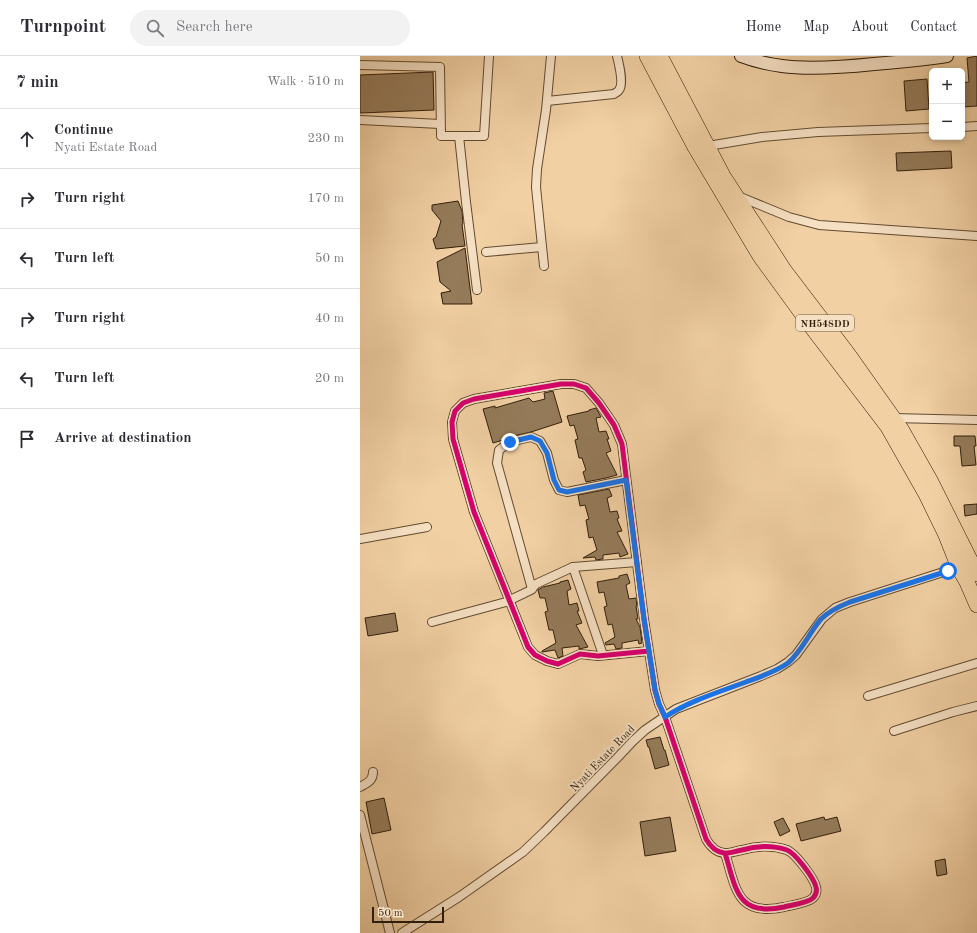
<!DOCTYPE html>
<html lang="en">
<head>
<meta charset="utf-8">
<style>
  body { margin:0; font-family:"Old Standard TT",serif; background:#f2f2f3; color:#2b2b33 }
  .controls { position:absolute; right:12px; top:12px; display:grid; overflow:hidden; border-radius:6px; box-shadow:0 2px 6px #0003 }
  .controls button { width:36px; height:36px; display:grid; place-items:center; padding:0; border:0; border-bottom:1px solid #e1e1e2; background:#fff; color:#2b2b33; font:20px sans-serif }
  .scale { position:absolute; left:12px; bottom:10px; width:72px; box-sizing:border-box; padding-left:4px; border:2px solid #321f0a; border-top:0; font-size:11px; line-height:14px; white-space:nowrap; color:#321f0a; -webkit-text-stroke:3px #f6e0c4; paint-order:stroke }
  .stop { position:absolute; width:12px; height:12px; margin:-9px; border:3px solid #1a73e8; border-radius:50%; background:#fff }
  .stop.end { background:#1a73e8; border-color:#fff; box-shadow:0 1px 4px #0008 }
  .list { margin:0; padding:0; list-style:none }
  h2 { display:flex; justify-content:space-between; align-items:center; height:52px; margin:0; padding:0 16px; font-size:17px }
  h2 small { font-size:13px; font-weight:400; color:#7c7c81 }
  .list li { display:grid; grid-template-columns:26px 1fr auto; gap:12px; align-items:center; box-sizing:border-box; height:60px; padding:0 16px; border-top:1px solid #e1e1e2 }
  .list b { display:block; font-size:15px; white-space:nowrap }
  .list p { margin:0; font-size:13px; white-space:nowrap; color:#7c7c81 }
  .list em { font-size:13px; font-style:normal; color:#7c7c81 }
  .icon { flex:none; width:22px; height:22px; fill:none; stroke:currentColor; stroke-width:2; stroke-linecap:round; stroke-linejoin:round }
  .map { position:relative; flex:none; width:617px; height:877px; overflow:hidden }
  header { display:flex; align-items:center; gap:24px; box-sizing:border-box; height:56px; padding:0 20px; background:#fff; border-bottom:1px solid #e1e1e2 }
  header strong { font-size:19px }
  nav { display:flex; gap:22px; margin-inline-start:auto; font-size:14px }
  .search { width:280px; height:36px; background:#f2f2f3; display:flex; align-items:center; gap:10px; box-sizing:border-box; padding:0 14px; border-radius:22px; color:#7c7c81; font-size:15px }
  main { display:flex }
  aside { flex:1; background:#fff }
  .map>svg:first-child { display:block }
  .building { fill:#957b5a; stroke:#321f0a }
  .lines { fill:none; stroke-linecap:round; stroke-linejoin:round }
  .street-casing { stroke:#624b30; stroke-width:10 }
  .secondary-casing { stroke:#321f0a; stroke-width:14 }
  .highway-casing { stroke:#321f0a; stroke-width:16 }
  .street { stroke:#f6e0c4; stroke-width:8 }
  .secondary { stroke:#f6e0c4; stroke-width:12 }
  .highway { stroke:#f1d0a4; stroke-width:15 }
  .cycleway-casing { stroke:#f6e0c4; stroke-width:8 }
  .cycleway { stroke:#d6006c; stroke-width:5 }
  .route { stroke:#1a73e8; stroke-width:5 }
  .labels { text-anchor:middle; stroke-width:3.5; stroke-linejoin:round; paint-order:stroke }
  .shield { fill:#f6e0c4; stroke:#6d5942; stroke-width:1 }
  .shield-label { font-size:10px; font-weight:bold; fill:#321f0a }
  .street-label { font-size:11px; fill:#321f0a; stroke:#f6e0c4 }
</style>
</head>
<body>
<header>
<strong>Turnpoint</strong>
<div class="search"><svg class="icon" aria-label="search" viewBox="0 0 24 24"><circle cx="10" cy="10" r="6"/><path d="M15 15l6 6"/></svg>Search here</div>
<nav><a>Home</a><a>Map</a><a>About</a><a>Contact</a></nav>
</header>
<main>
<aside>
<h2>7 min<small>Walk · 510 m</small></h2>
<ul class="list">
<li><svg class="icon" aria-label="ahead" viewBox="0 0 24 24"><path d="M12 20V5M6 11l6-6 6 6"/></svg><div><b>Continue</b><p>Nyati Estate Road</p></div><em>230 m</em></li>
<li><svg class="icon" aria-label="right" viewBox="0 0 24 24"><path d="M7 20v-9h11M14 6l5 5-5 5"/></svg><div><b>Turn right</b></div><em>170 m</em></li>
<li><svg class="icon" aria-label="left" viewBox="0 0 24 24"><path d="M17 20v-9H6M10 6l-5 5 5 5"/></svg><div><b>Turn left</b></div><em>50 m</em></li>
<li><svg class="icon" aria-label="right" viewBox="0 0 24 24"><path d="M7 20v-9h11M14 6l5 5-5 5"/></svg><div><b>Turn right</b></div><em>40 m</em></li>
<li><svg class="icon" aria-label="left" viewBox="0 0 24 24"><path d="M17 20v-9H6M10 6l-5 5 5 5"/></svg><div><b>Turn left</b></div><em>20 m</em></li>
<li><svg class="icon" aria-label="arrive" viewBox="0 0 24 24"><path d="M6 21V4h12l-3 4 3 4H6"/></svg><div><b>Arrive at destination</b></div></li>
</ul>
</aside>
<div class="map">
<svg width="617" height="877" viewBox="0 0 617 877">
  <rect width="100%" height="100%" fill="#f1d0a4"/>
  <filter id="stains"><feTurbulence type="fractalNoise" baseFrequency=".005" numOctaves="4"/><feColorMatrix values="0 0 0 0 .2 0 0 0 0 .09 0 0 0 0 .02 0 0 0 .5 -.17"/></filter>
  <radialGradient id="worn" r=".72"><stop offset=".6" stop-color="#630" stop-opacity="0"/><stop offset="1" stop-color="#630" stop-opacity=".3"/></radialGradient>
  <g class="building">
    <path d="M617,0V50L602,51V27L609,26L607,2Z"/>
    <path d="M73,16L74,54L0,57V19Z"/>
    <path d="M567,23L569,53L546,55L544,25Z"/>
    <path d="M591,95L592,112L537,115L536,97Z"/>
    <path d="M98,145L102,155L103,167L102,169L105,190L76,193L73,183L76,181L81,165L72,154V149Z"/>
    <path d="M105,192L112,248H83L81,237L91,235L80,226L77,206Z"/>
    <path d="M193,335L202,366L171,376L149,381L143,384L133,387L123,353L135,350V352L169,342L173,346L185,343L184,337Z"/>
    <path d="M236,352L241,361L236,362L239,376L246,375L249,383H247L251,395L246,397L257,419L246,422L226,426L223,416L226,414L222,402H219L215,384L218,383L214,369L210,370L207,360L229,355V354Z"/>
    <path d="M594,380H615L616,390H614L616,409L602,410L600,390H594Z"/>
    <path d="M249,433L252,440L247,442L250,456L257,455L259,462L257,463L262,475L257,476L268,498L260,501L259,497L243,499V503L236,504L235,501L223,502L237,494L233,481L229,482L226,464L229,463L225,449L220,450L218,439Z"/>
    <path d="M617,448V458L605,460L604,449Z"/>
    <path d="M267,518L270,527L266,529L269,543L276,542V543L277,550H276L278,563H276L280,571L282,587L279,588L278,584L262,587V592L256,593L254,588L246,589L245,587L255,581L252,568L248,569L244,551L247,550L244,536L239,537L237,526L259,522V520Z"/>
    <path d="M208,524L211,533L207,535L209,549L217,547L219,555H217L222,567L216,569L228,591L219,593V590L202,592L203,600L198,602L195,594L182,596V595L196,587L193,574H189L185,556L188,555L185,542H180L178,534L183,531L200,527V526Z"/>
    <path d="M35,557L38,575L8,580L5,562Z"/>
    <path d="M300,681L304,694H305L309,709L295,713L289,691H288L286,684Z"/>
    <path d="M24,742L31,774L12,778L6,746Z"/>
    <path d="M310,761L316,795L285,800L280,766Z"/>
    <path d="M464,761L465,764L477,761L481,775L441,785L436,768Z"/>
    <path d="M423,762L430,775L420,780L414,766Z"/>
    <path d="M585,803L587,818L577,820L575,805Z"/>
  </g>
  <g class="lines">
    <defs>
      <g id="street">
        <path d="M0,9L80,11L81,80H124L129,0"/>
        <path d="M187,45L254,38C255,37 258,36 259,34C264,28 259,8 257,0"/>
        <path d="M0,64L80,68"/>
        <path d="M602,71L617,70"/>
        <path d="M99,80L106,146L117,234"/>
        <path d="M348,90L402,81L458,76L572,72"/>
        <path d="M378,140L429,161L459,169L617,180"/>
        <path d="M126,196L182,191"/>
        <path d="M184,210L176,131L177,113L186,54L191,0"/>
        <path d="M533,362L617,364"/>
        <path d="M0,483L67,471"/>
        <path d="M213,511L243,599"/>
        <path d="M172,533L137,407L139,394L150,386L171,381L180,385L187,397L194,424L199,434L207,436L266,424"/>
        <path d="M72,566L146,546L171,534L176,528L213,511L277,506"/>
        <path d="M289,595L238,600L220,598L198,608L187,605L175,599L168,591L114,456L93,383L92,366L95,355L103,347L114,343L201,328H214L226,332L239,347L254,369L262,388L284,563L295,634L299,648L305,661L346,783C350,790 355,796 364,797C369,798 376,795 382,794C396,790 412,789 427,794C435,797 454,822 456,831C457,835 456,839 453,842C448,847 432,849 424,851C377,861 376,833 365,797"/>
        <path d="M508,640L617,607"/>
        <path d="M534,675L593,656L617,650"/>
        <path d="M0,731C7,727 13,725 13,716"/>
        <path d="M0,759L30,877"/>
        <path d="M42,877L99,841L163,796L184,776L258,701L273,685L285,674L316,653L339,644L401,620L417,613L428,606L436,599L462,563L475,552L490,546L602,510"/>
      </g>
      <path id="secondary" d="M381,0C394,5 408,8 422,10C451,14 485,11 514,8C538,6 562,4 587,0"/>
      <g id="highway">
        <path d="M287,0L335,91L400,200L454,274L528,371L566,438L586,479L599,512L607,526L617,549"/>
        <path d="M300,0L363,120L424,214L488,298L541,373L571,426L617,518"/>
      </g>
    </defs>
    <use href="#street" class="street-casing"/>
    <use href="#secondary" class="secondary-casing"/>
    <use href="#highway" class="highway-casing"/>
    <use href="#street" class="street"/>
    <use href="#secondary" class="secondary"/>
    <use href="#highway" class="highway"/>
    <defs>
      <path id="cycleway" d="M289,595L238,600L220,598L198,608L187,605L175,599L168,591L114,456L93,383L92,366L95,355L103,347L114,343L201,328H214L226,332L239,347L254,369L262,388L284,563L295,634L299,648L305,661L346,783C350,790 355,796 364,797C369,798 376,795 382,794C396,790 412,789 427,794C435,797 454,822 456,831C457,835 456,839 453,842C448,847 432,849 424,851C377,861 376,833 365,797"/>
    </defs>
    <use href="#cycleway" class="cycleway-casing"/>
    <use href="#cycleway" class="cycleway"/>
  </g>
  <g class="lines">
    <path class="route" d="M150,386L171,381L180,385L187,397L194,424L199,434L207,436L266,424L284,563L295,634L299,648L305,661C329,645 359,636 386,626C400,621 415,616 428,607C442,595 449,577 461,563C469,555 480,550 490,546L588,515"/>
  </g>
  <g class="labels">
    <rect class="shield" x="436" y="259" width="58" height="16" rx="3"/>
    <g class="shield-label">
      <text x="465" y="271">NH548DD</text>
    </g>
    <g class="street-label">
      <text transform="translate(242 702) rotate(-46)" y="4">Nyati Estate Road</text>
    </g>
  </g>
  <rect width="100%" height="100%" filter="url(#stains)"/>
  <rect width="100%" height="100%" fill="url(#worn)"/>
</svg>
<div class="controls">
<button>+</button>
<button>−</button>
</div>
<div class="scale">50 m</div>
<div class="stop" style="left:588px;top:515px"></div>
<div class="stop end" style="left:150px;top:386px"></div>
</div>
</main>
</body>
</html>
